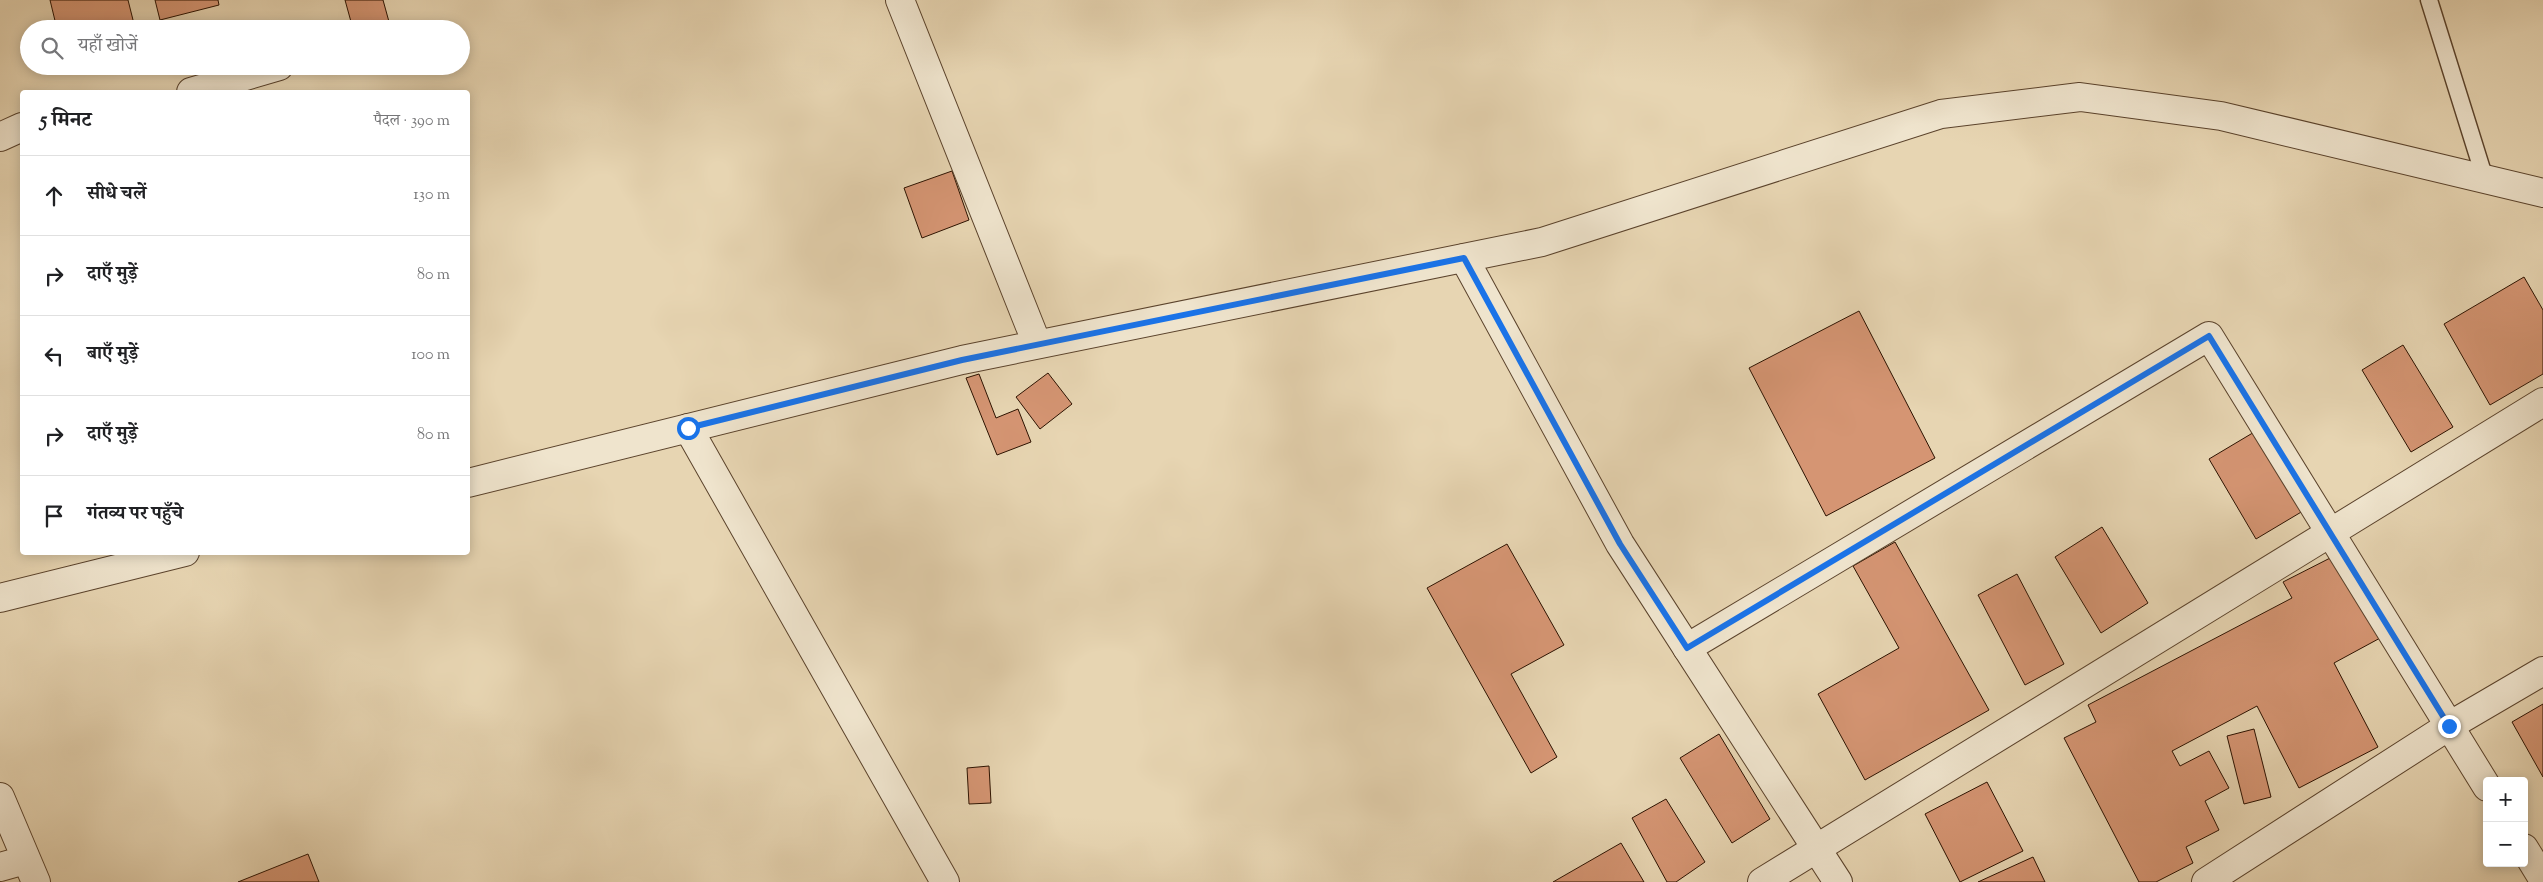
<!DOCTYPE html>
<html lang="hi">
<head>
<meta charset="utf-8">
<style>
  body { margin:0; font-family:"Sorts Mill Goudy","Noto Serif Devanagari",serif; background:#f6f6f6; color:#202124 }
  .controls { position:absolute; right:15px; bottom:15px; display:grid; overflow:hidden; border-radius:5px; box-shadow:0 2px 12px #0003 }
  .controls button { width:45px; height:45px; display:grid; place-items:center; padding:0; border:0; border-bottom:1px solid #e0e0e0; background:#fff; color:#202124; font:25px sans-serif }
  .stop { position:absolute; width:15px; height:15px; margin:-11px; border:4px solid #1a73e8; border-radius:50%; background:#fff }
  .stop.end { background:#1a73e8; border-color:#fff; box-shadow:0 1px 5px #0008 }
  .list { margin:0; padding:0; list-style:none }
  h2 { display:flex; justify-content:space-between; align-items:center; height:65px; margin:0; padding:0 20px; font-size:21px }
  h2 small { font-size:16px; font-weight:400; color:#757577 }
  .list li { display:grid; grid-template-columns:32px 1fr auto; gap:15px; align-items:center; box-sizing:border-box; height:80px; padding:0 20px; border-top:1px solid #e0e0e0 }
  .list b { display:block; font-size:19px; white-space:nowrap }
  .list em { font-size:16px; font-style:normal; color:#757577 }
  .icon { flex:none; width:28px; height:28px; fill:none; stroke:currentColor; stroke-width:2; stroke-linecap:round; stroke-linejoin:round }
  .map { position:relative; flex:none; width:2543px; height:882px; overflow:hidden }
  .search { position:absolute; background:#fff; box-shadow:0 2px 12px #0003; left:20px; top:20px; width:450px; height:55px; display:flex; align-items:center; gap:12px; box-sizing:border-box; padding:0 18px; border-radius:28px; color:#757577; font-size:19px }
  .panel { position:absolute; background:#fff; box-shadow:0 2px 12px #0003; left:20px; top:90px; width:450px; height:465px; border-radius:5px }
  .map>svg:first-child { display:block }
  .building { fill:#d59573; stroke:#2c1200 }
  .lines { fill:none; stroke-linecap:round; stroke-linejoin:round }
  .lane-casing { stroke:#5b432c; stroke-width:19 }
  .street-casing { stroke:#5b432c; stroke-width:30 }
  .lane { stroke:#efe4cd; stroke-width:16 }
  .street { stroke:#efe4cd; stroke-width:28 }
  .route { stroke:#1a73e8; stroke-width:6 }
</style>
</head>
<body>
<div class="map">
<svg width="2543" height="882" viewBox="0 0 2543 882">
  <rect width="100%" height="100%" fill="#e7d5b2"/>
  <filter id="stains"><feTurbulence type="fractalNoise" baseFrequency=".004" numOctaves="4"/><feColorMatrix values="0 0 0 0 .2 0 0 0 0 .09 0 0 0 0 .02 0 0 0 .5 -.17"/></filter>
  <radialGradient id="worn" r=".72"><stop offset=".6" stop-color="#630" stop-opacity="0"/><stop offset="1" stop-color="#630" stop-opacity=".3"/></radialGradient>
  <g class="building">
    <path d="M50,0H128L134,24L113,29H57Z"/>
    <path d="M155,0H218L219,5L160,20Z"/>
    <path d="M345,0H383L391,29H353Z"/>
    <path d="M952,171L969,220L922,238L904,188Z"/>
    <path d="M2524,277L2543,310V374L2490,405L2444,324Z"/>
    <path d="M1859,311L1935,458L1826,516L1749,368Z"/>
    <path d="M2403,345L2453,427L2411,452L2362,370Z"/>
    <path d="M1048,373L1072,404L1040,429L1016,397Z"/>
    <path d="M979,374L996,418L1018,409L1031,442L997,455L966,378Z"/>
    <path d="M2261,428L2308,508L2256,539L2209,459Z"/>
    <path d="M2102,527L2148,603L2101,633L2055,557Z"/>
    <path d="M1895,542L1989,710L1865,780L1818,694L1899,648L1853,566Z"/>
    <path d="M1507,544L1564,645L1511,674L1557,757L1531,773L1427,588Z"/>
    <path d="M2338,554L2382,637L2334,663L2378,747L2299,788L2257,706L2172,751L2180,766L2209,751L2229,788L2205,801L2219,830L2186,847L2193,863L2156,882H2139L2064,738L2096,722L2088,705L2292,598L2283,582Z"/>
    <path d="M2017,574L2064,664L2025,685L1978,595Z"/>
    <path d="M2543,704V777L2512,722Z"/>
    <path d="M2254,729L2271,797L2244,804L2227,736Z"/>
    <path d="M1719,734L1770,819L1732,843L1680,758Z"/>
    <path d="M989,766L991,803L969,804L967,768Z"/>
    <path d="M1987,782L2023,851L1960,882L1925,814Z"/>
    <path d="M1666,799L1705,862L1676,882H1667L1632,818Z"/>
    <path d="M1621,843L1644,882H1553Z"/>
    <path d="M308,854L319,882H238Z"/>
    <path d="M2033,857L2045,882H1978Z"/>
  </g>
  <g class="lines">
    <defs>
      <path id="lane" d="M2429,0L2485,179"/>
      <g id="street">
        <path d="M900,0L1037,344"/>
        <path d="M191,92L279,66"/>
        <path d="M0,137L22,127"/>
        <path d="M1464,258L1620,544L1838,882"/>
        <path d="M688,428L945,882"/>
        <path d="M468,483L962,360L1542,242L1941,114L2080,97L2221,116L2543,193"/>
        <path d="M0,598L185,552"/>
        <path d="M1687,648L2209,336L2487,787"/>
        <path d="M0,797L36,882"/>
        <path d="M2524,848L2543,879"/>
        <path d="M0,867L25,860"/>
        <path d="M1762,882L2543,402"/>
        <path d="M2206,882L2449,726L2543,671"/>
      </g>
    </defs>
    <use href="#lane" class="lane-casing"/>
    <use href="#street" class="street-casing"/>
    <use href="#lane" class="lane"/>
    <use href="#street" class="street"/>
  </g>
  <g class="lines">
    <path class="route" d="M688,428L962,360L1464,258L1620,544L1687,648L2209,336L2449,726"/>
  </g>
  <rect width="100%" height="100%" filter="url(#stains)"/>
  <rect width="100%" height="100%" fill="url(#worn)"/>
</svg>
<div class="controls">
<button>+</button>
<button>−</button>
</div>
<div class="stop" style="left:688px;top:428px"></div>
<div class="stop end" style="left:2449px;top:726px"></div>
<div class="search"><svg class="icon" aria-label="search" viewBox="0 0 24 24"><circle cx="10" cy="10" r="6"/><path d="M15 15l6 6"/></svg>यहाँ खोजें</div>
<section class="panel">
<h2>5 मिनट<small>पैदल · 390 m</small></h2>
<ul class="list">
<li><svg class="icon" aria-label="ahead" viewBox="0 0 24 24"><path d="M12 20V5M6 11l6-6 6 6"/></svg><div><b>सीधे चलें</b></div><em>130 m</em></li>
<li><svg class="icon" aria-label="right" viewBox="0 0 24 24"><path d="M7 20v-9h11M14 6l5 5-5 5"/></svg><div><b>दाएँ मुड़ें</b></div><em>80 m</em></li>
<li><svg class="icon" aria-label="left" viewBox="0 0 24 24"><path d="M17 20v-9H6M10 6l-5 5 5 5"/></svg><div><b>बाएँ मुड़ें</b></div><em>100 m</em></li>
<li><svg class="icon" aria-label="right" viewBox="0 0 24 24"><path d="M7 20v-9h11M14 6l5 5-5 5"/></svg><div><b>दाएँ मुड़ें</b></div><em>80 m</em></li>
<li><svg class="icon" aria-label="arrive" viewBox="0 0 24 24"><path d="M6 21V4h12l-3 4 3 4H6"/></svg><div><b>गंतव्य पर पहुँचे</b></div></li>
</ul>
</section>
</div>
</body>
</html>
